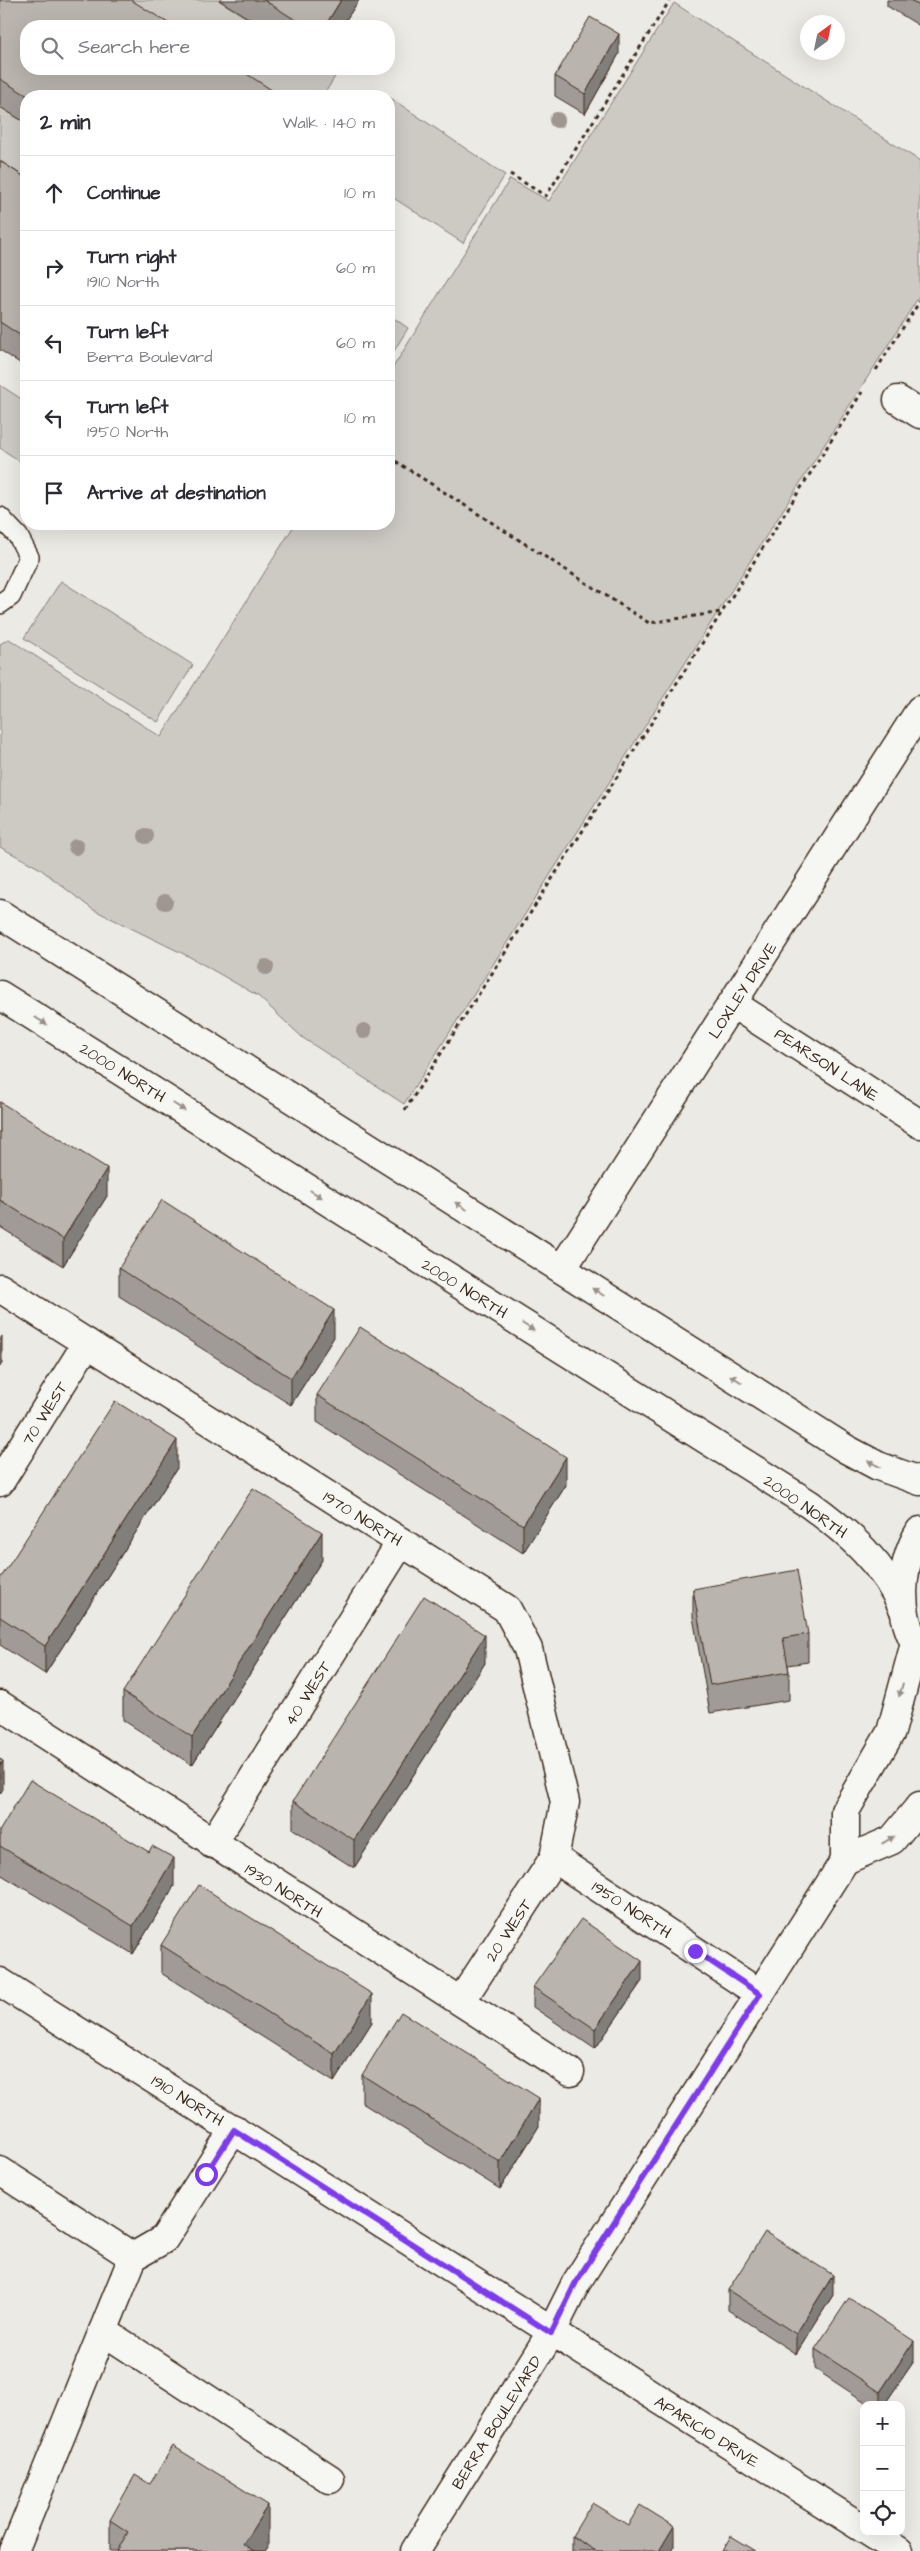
<!DOCTYPE html>
<html lang="en">
<head>
<meta charset="utf-8">
<style>
  body { margin:0; font-family:"Architects Daughter",sans-serif; background:#f2f2f3; color:#2b2b33 }
  .controls { position:absolute; right:15px; bottom:15px; display:grid; overflow:hidden; border-radius:10px; box-shadow:0 5px 20px #0002 }
  .controls button { width:45px; height:45px; display:grid; place-items:center; padding:0; border:0; border-bottom:1px solid #e1e1e2; background:#fff; color:#2b2b33; font:25px sans-serif }
  .compass { position:absolute; left:800px; top:15px; width:45px; height:45px; border-radius:50%; background:#fff; box-shadow:0 5px 20px #0002; rotate:33deg }
  .stop { position:absolute; width:15px; height:15px; margin:-11px; border:4px solid #7c3aed; border-radius:50%; background:#fff }
  .stop.end { background:#7c3aed; border-color:#fff; box-shadow:0 1px 5px #0008 }
  .list { margin:0; padding:0; list-style:none }
  h2 { display:flex; justify-content:space-between; align-items:center; height:65px; margin:0; padding:0 20px; font-size:21px }
  h2 small { font-size:16px; font-weight:400; color:#7c7c81 }
  .list li { display:grid; grid-template-columns:32px 1fr auto; gap:15px; align-items:center; box-sizing:border-box; height:75px; padding:0 20px; border-top:1px solid #e1e1e2 }
  .list b { display:block; font-size:19px; white-space:nowrap }
  .list p { margin:0; font-size:16px; white-space:nowrap; color:#7c7c81 }
  .list em { font-size:16px; font-style:normal; color:#7c7c81 }
  .icon { flex:none; width:28px; height:28px; fill:none; stroke:currentColor; stroke-width:2; stroke-linecap:round; stroke-linejoin:round }
  .map { position:relative; flex:none; width:920px; height:2551px; overflow:hidden }
  .search { position:absolute; background:#fff; box-shadow:0 5px 20px #0002; left:20px; top:20px; width:375px; height:55px; display:flex; align-items:center; gap:12px; box-sizing:border-box; padding:0 18px; border-radius:20px; color:#7c7c81; font-size:19px }
  .panel { position:absolute; background:#fff; box-shadow:0 5px 20px #0002; left:20px; top:90px; width:375px; height:440px; border-radius:20px }
  .map>svg:first-child { display:block }
  .green { fill:#cdcac4; stroke:#847a71 }
  .lines { fill:none; stroke-linecap:round; stroke-linejoin:round }
  .service-casing { stroke:#3b2a1e; stroke-width:22 }
  .minor-casing { stroke:#3b2a1e; stroke-width:31 }
  .tertiary-casing { stroke:#3b2a1e; stroke-width:31 }
  .path { stroke:#3b2a1e; stroke-width:3; stroke-dasharray:4 4; stroke-linecap:butt }
  .service { stroke:#f6f6f2; stroke-width:19 }
  .minor { stroke:#f6f6f2; stroke-width:28 }
  .tertiary { stroke:#f6f6f2; stroke-width:28 }
  .tree { fill:#9f968f }
  .wall { fill:#a09b96; stroke:#3b2a1e }
  .shaded-wall { fill:#827e7a; stroke:#3b2a1e }
  .building { fill:#bab4ae; stroke:#3b2a1e }
  .oneway { fill:#989088 }
  .route { stroke:#7c3aed; stroke-width:6 }
  .labels { text-anchor:middle; stroke-width:5; stroke-linejoin:round; paint-order:stroke }
  .street-label { font-size:16px; fill:#3b2a1e; stroke:#f6f6f2 }
</style>
</head>
<body>
<div class="map">
<svg width="920" height="2551" viewBox="0 0 920 2551">
  <rect width="100%" height="100%" fill="#ebeae5"/>
  <filter id="ink" filterUnits="userSpaceOnUse"><feTurbulence type="fractalNoise" baseFrequency=".02" numOctaves="2"/><feDisplacementMap in="SourceGraphic" scale="10" xChannelSelector="R" yChannelSelector="G"/><feConvolveMatrix kernelMatrix="1 2 1 2 8 2 1 2 1" color-interpolation-filters="sRGB"/></filter>
  <g filter="url(#ink)">
    <g class="green">
      <path d="M88,0H218L260,26H129Z"/>
      <path d="M674,3L920,161V295L404,1104L303,1038L258,996L190,957L92,909L39,868L0,847V644L9,639L161,737L295,524H389V374L510,179L549,201Z"/>
      <path d="M195,69H327L336,75L323,96H238Z"/>
      <path d="M389,97L505,175L463,243L389,195Z"/>
      <path d="M0,107L26,123V206L0,189Z"/>
      <path d="M389,315L408,328L389,359Z"/>
      <path d="M0,385L26,402V465L0,448Z"/>
      <path d="M61,581L193,665L158,722L24,638Z"/>
    </g>
    <g class="lines">
      <defs>
        <path id="service" d="M0,517L18,536L29,557L11,596L0,604"/>
        <g id="minor">
          <path d="M898,400L920,414"/>
          <path d="M733,1004L920,1124"/>
          <path d="M562,1269L920,710"/>
          <path d="M0,1288L507,1609L528,1649L565,1802L554,1858L461,2001"/>
          <path d="M0,1482L87,1343"/>
          <path d="M0,1705L570,2072"/>
          <path d="M212,1844L401,1542"/>
          <path d="M554,1858L760,1994"/>
          <path d="M845,1860L892,1840L920,1806"/>
          <path d="M0,1982C289,2164 575,2349 864,2529"/>
          <path d="M0,2171L133,2257L164,2239L234,2129"/>
          <path d="M103,2331L330,2479"/>
          <path d="M869,2532L899,2551"/>
          <path d="M14,2551L133,2257"/>
          <path d="M415,2551L551,2333L576,2283L845,1860V1811L891,1732L915,1643"/>
        </g>
        <g id="tertiary">
          <path d="M0,914L846,1449L878,1466L920,1481"/>
          <path d="M0,995L809,1504C849,1533 884,1564 904,1610"/>
          <path d="M920,1531C899,1566 896,1616 920,1651"/>
        </g>
      </defs>
      <use href="#service" class="service-casing"/>
      <use href="#minor" class="minor-casing"/>
      <use href="#tertiary" class="tertiary-casing"/>
      <g class="path">
        <path d="M510,174L546,196L670,0"/>
        <path d="M876,370L920,301"/>
        <path d="M389,457L649,623L721,612"/>
        <path d="M405,1110L862,392"/>
      </g>
      <use href="#service" class="service"/>
      <use href="#minor" class="minor"/>
      <use href="#tertiary" class="tertiary"/>
    </g>
    <g class="tree">
      <circle cx="557" cy="120" r="8"/>
      <circle cx="146" cy="836" r="8"/>
      <circle cx="76" cy="847" r="8"/>
      <circle cx="165" cy="902" r="8"/>
      <circle cx="266" cy="967" r="8"/>
      <circle cx="364" cy="1031" r="8"/>
    </g>
    <g class="wall">
      <path d="M0,0L281,96H26V123L0,107Z"/>
      <path d="M219,0H359L342,26H261Z"/>
      <path d="M887,0H920V26L887,6Z"/>
      <path d="M619,54L585,114L555,96V76Z"/>
      <path d="M0,161L26,178V367L0,350Z"/>
      <path d="M0,1102L107,1196L63,1266L0,1227Z"/>
      <path d="M119,1268L334,1337L291,1405L119,1296Z"/>
      <path d="M317,1395L566,1485L523,1553L317,1422Z"/>
      <path d="M177,1468L45,1674L0,1645V1579Z"/>
      <path d="M322,1560L192,1765L123,1720V1692Z"/>
      <path d="M693,1589L808,1634V1662L788,1665L789,1672V1700L710,1713L693,1617Z"/>
      <path d="M485,1663L354,1868L293,1829V1801Z"/>
      <path d="M0,1830L174,1886L133,1954L0,1874Z"/>
      <path d="M161,1945L372,2022L334,2082L161,1973Z"/>
      <path d="M642,1981L595,2049L533,2007V1987Z"/>
      <path d="M362,2075L539,2126L500,2189L362,2103Z"/>
      <path d="M728,2290L833,2295L796,2354L728,2310Z"/>
      <path d="M815,2349L914,2361L884,2405H870L815,2369Z"/>
      <path d="M150,2484L268,2547L265,2551H110V2520Z"/>
      <path d="M628,2525L674,2546L671,2551H572V2536Z"/>
    </g>
    <g class="shaded-wall">
      <path d="M341,0H359L342,26H325Z"/>
      <path d="M619,34V54L585,114V94Z"/>
      <path d="M107,1168V1196L63,1266V1239Z"/>
      <path d="M334,1310V1337L291,1405V1378Z"/>
      <path d="M2,1336V1363L0,1367V1340Z"/>
      <path d="M177,1440V1468L45,1674V1646Z"/>
      <path d="M566,1457V1485L523,1553V1525Z"/>
      <path d="M322,1532V1560L192,1765V1737Z"/>
      <path d="M485,1635V1663L354,1868V1840Z"/>
      <path d="M3,1761V1789L0,1794V1766Z"/>
      <path d="M174,1858V1886L133,1954V1926Z"/>
      <path d="M642,1961V1981L595,2049V2029Z"/>
      <path d="M372,1994V2022L334,2082V2054Z"/>
      <path d="M539,2098V2126L500,2189V2162Z"/>
      <path d="M833,2275V2295L796,2354V2334Z"/>
      <path d="M914,2341V2361L884,2405H880V2392Z"/>
      <path d="M268,2505V2547L265,2551H243V2544Z"/>
      <path d="M674,2526V2546L671,2551H659Z"/>
    </g>
    <g class="building">
      <path d="M0,0H131L173,26H26V69H239L281,96H28L0,79Z"/>
      <path d="M264,0H341L325,26H305Z"/>
      <path d="M910,0H920V6Z"/>
      <path d="M590,17L619,34L585,94L555,76Z"/>
      <path d="M0,161L26,178V339L0,322Z"/>
      <path d="M0,1102L107,1168L63,1239L0,1200Z"/>
      <path d="M162,1200L334,1310L291,1378L119,1268Z"/>
      <path d="M360,1327L566,1457L523,1525L317,1395Z"/>
      <path d="M115,1401L177,1440L45,1646L0,1617V1579Z"/>
      <path d="M253,1488L322,1532L192,1737L123,1692Z"/>
      <path d="M797,1570L808,1634L783,1638L789,1672L710,1685L693,1589Z"/>
      <path d="M424,1596L485,1635L354,1840L293,1801Z"/>
      <path d="M0,1759L3,1761L0,1766Z"/>
      <path d="M30,1780L149,1852L152,1846L174,1858L133,1926L0,1846V1830Z"/>
      <path d="M199,1885L372,1994L334,2054L161,1945Z"/>
      <path d="M581,1919L642,1961L595,2029L533,1987Z"/>
      <path d="M401,2012L539,2098L500,2162L362,2075Z"/>
      <path d="M765,2232L833,2275L796,2334L728,2290Z"/>
      <path d="M849,2298L914,2341L880,2392L815,2349Z"/>
      <path d="M173,2446L268,2505L243,2544L254,2551H117L128,2532L110,2520L135,2475L150,2484Z"/>
      <path d="M592,2503L628,2525L640,2505L674,2526L659,2551H596L572,2536Z"/>
      <path d="M731,2536L756,2551H722Z"/>
    </g>
    <defs><path id="oneway-solid" d="M-6-.8H1V-3.2L6.5 0L1 3.2V.8H-6Z" transform="scale(1.25)"/></defs>
    <g class="oneway">
      <use href="#oneway-solid" transform="translate(41 1021) rotate(32)"/>
      <use href="#oneway-solid" transform="translate(179 1107) rotate(32)"/>
      <use href="#oneway-solid" transform="translate(316 1194) rotate(32)"/>
      <use href="#oneway-solid" transform="translate(461 1206) rotate(-148)"/>
      <use href="#oneway-solid" transform="translate(598 1292) rotate(-148)"/>
      <use href="#oneway-solid" transform="translate(528 1327) rotate(32)"/>
      <use href="#oneway-solid" transform="translate(736 1379) rotate(-148)"/>
      <use href="#oneway-solid" transform="translate(874 1464) rotate(-153)"/>
      <use href="#oneway-solid" transform="translate(901 1690) rotate(106)"/>
      <use href="#oneway-solid" transform="translate(888 1840) rotate(-31)"/>
    </g>
  </g>
  <g class="lines" filter="url(#ink)">
    <path class="route" d="M206,2174L234,2130L551,2333L576,2282L760,1994L695,1951"/>
  </g>
  <g class="labels">
    <g class="street-label">
      <text transform="translate(742 990) rotate(-57)" y="6">LOXLEY DRIVE</text>
      <text transform="translate(827 1064) rotate(33)" y="6">PEARSON LANE</text>
      <text transform="translate(123 1072) rotate(32)" y="6">2000 NORTH</text>
      <text transform="translate(465 1288) rotate(32)" y="6">2000 NORTH</text>
      <text transform="translate(44 1413) rotate(-58)" y="6">70 WEST</text>
      <text transform="translate(806 1506) rotate(35)" y="6">2000 NORTH</text>
      <text transform="translate(363 1518) rotate(32)" y="6">1970 NORTH</text>
      <text transform="translate(307 1693) rotate(-58)" y="6">40 WEST</text>
      <text transform="translate(284 1890) rotate(32)" y="6">1930 NORTH</text>
      <text transform="translate(632 1909) rotate(33)" y="6">1950 NORTH</text>
      <text transform="translate(508 1930) rotate(-57)" y="6">20 WEST</text>
      <text transform="translate(188 2100) rotate(32)" y="6">1910 NORTH</text>
      <text transform="translate(496 2422) rotate(-58)" y="6">BERRA BOULEVARD</text>
      <text transform="translate(707 2431) rotate(32)" y="6">APARICIO DRIVE</text>
    </g>
  </g>
</svg>
<div class="controls">
<button>+</button>
<button>−</button>
<button><svg class="icon" aria-label="locate" viewBox="0 0 24 24"><circle cx="12" cy="12" r="6"/><path d="M12 2v4M12 18v4M2 12h4M18 12h4"/></svg></button>
</div>
<svg class="compass" viewBox="-18 -18 36 36"><path d="M0-13l5 13h-10z" fill="#e53935"/><path d="M0 13l5-13h-10z" fill="#7c7c81"/></svg>
<div class="stop" style="left:206px;top:2174px"></div>
<div class="stop end" style="left:695px;top:1951px"></div>
<div class="search"><svg class="icon" aria-label="search" viewBox="0 0 24 24"><circle cx="10" cy="10" r="6"/><path d="M15 15l6 6"/></svg>Search here</div>
<section class="panel">
<h2>2 min<small>Walk · 140 m</small></h2>
<ul class="list">
<li><svg class="icon" aria-label="ahead" viewBox="0 0 24 24"><path d="M12 20V5M6 11l6-6 6 6"/></svg><div><b>Continue</b></div><em>10 m</em></li>
<li><svg class="icon" aria-label="right" viewBox="0 0 24 24"><path d="M7 20v-9h11M14 6l5 5-5 5"/></svg><div><b>Turn right</b><p>1910 North</p></div><em>60 m</em></li>
<li><svg class="icon" aria-label="left" viewBox="0 0 24 24"><path d="M17 20v-9H6M10 6l-5 5 5 5"/></svg><div><b>Turn left</b><p>Berra Boulevard</p></div><em>60 m</em></li>
<li><svg class="icon" aria-label="left" viewBox="0 0 24 24"><path d="M17 20v-9H6M10 6l-5 5 5 5"/></svg><div><b>Turn left</b><p>1950 North</p></div><em>10 m</em></li>
<li><svg class="icon" aria-label="arrive" viewBox="0 0 24 24"><path d="M6 21V4h12l-3 4 3 4H6"/></svg><div><b>Arrive at destination</b></div></li>
</ul>
</section>
</div>
</body>
</html>
